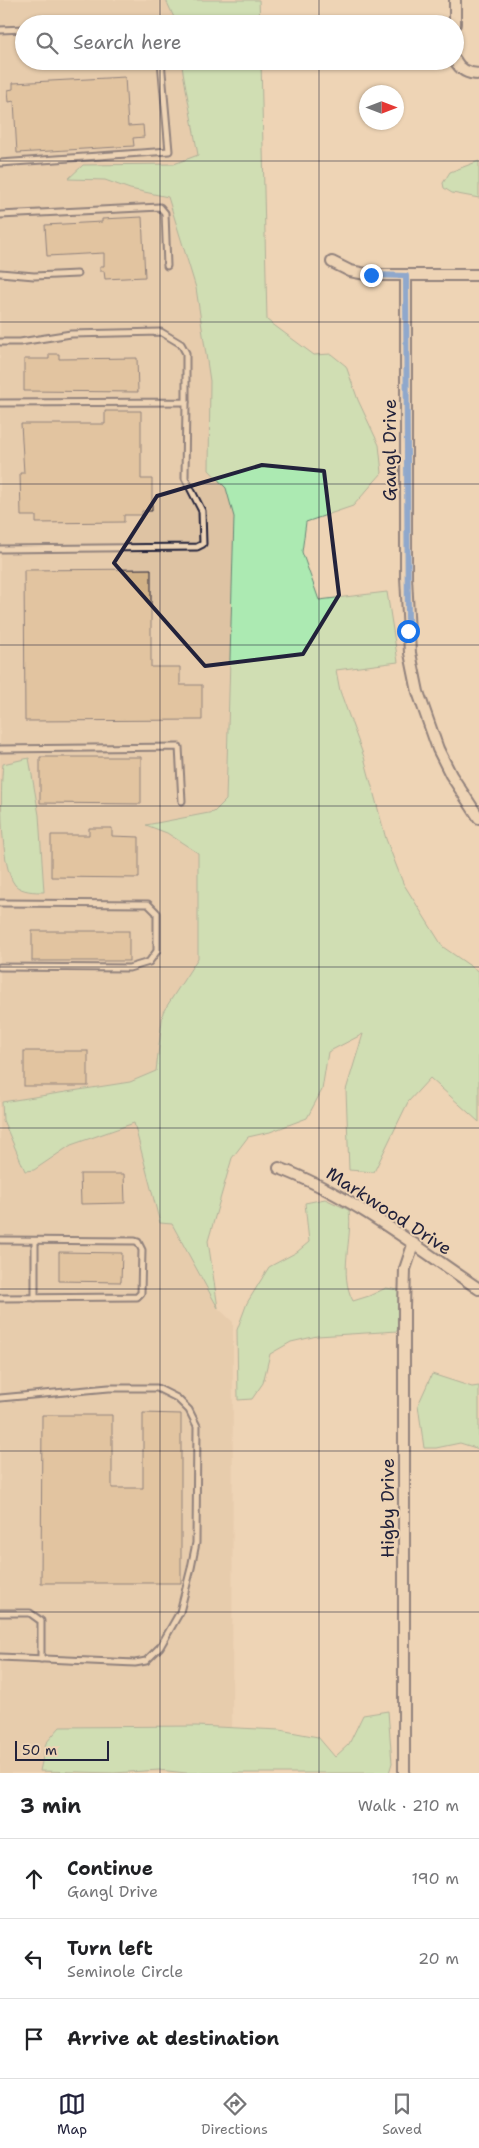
<!DOCTYPE html>
<html lang="en">
<head>
<meta charset="utf-8">
<style>
  body { margin:0; font-family:"Shantell Sans",sans-serif; background:#f2f2f2; color:#202124 }
  .compass { position:absolute; left:359px; top:85px; width:45px; height:45px; border-radius:50%; background:#fff; box-shadow:0 1px 4px #0004; rotate:90deg }
  .scale { position:absolute; left:15px; bottom:12px; width:94px; box-sizing:border-box; padding-left:5px; border:2px solid #22223b; border-top:0; font-size:14px; line-height:18px; white-space:nowrap; color:#22223b; -webkit-text-stroke:4px #eed4b5; paint-order:stroke }
  .stop { position:absolute; width:15px; height:15px; margin:-11px; border:4px solid #1a73e8; border-radius:50%; background:#fff }
  .stop.end { background:#1a73e8; border-color:#fff; box-shadow:0 1px 5px #0008 }
  .list { margin:0; padding:0; list-style:none }
  h2 { display:flex; justify-content:space-between; align-items:center; height:65px; margin:0; padding:0 20px; font-size:21px }
  h2 small { font-size:16px; font-weight:400; color:#757577 }
  .list li { display:grid; grid-template-columns:32px 1fr auto; gap:15px; align-items:center; box-sizing:border-box; height:80px; padding:0 20px; border-top:1px solid #e0e0e0 }
  .list b { display:block; font-size:19px; white-space:nowrap }
  .list p { margin:0; font-size:16px; white-space:nowrap; color:#757577 }
  .list em { font-size:16px; font-style:normal; color:#757577 }
  .icon { flex:none; width:28px; height:28px; fill:none; stroke:currentColor; stroke-width:2; stroke-linecap:round; stroke-linejoin:round }
  .map { position:relative; flex:none; width:479px; height:1773px; overflow:hidden }
  .search { position:absolute; background:#fff; box-shadow:0 1px 4px #0004; left:15px; right:15px; top:15px; height:55px; display:flex; align-items:center; gap:12px; box-sizing:border-box; padding:0 18px; border-radius:28px; color:#757577; font-size:19px }
  .sheet { height:305px; background:#fff }
  nav { display:flex; justify-content:space-around; align-items:center; box-sizing:border-box; height:70px; border-top:1px solid #e0e0e0; background:#fff; font-size:14px; color:#757577 }
  nav a { display:grid; justify-items:center; gap:2px }
  nav .on { color:#22223b }
  .map>svg:first-child { display:block }
  .built { fill:#dec3a3 }
  .green { fill:#aceab2; stroke:#678676 }
  .building { fill:#d2b287; stroke:#22223b }
  .lines { fill:none; stroke-linecap:round; stroke-linejoin:round }
  .lane-casing { stroke:#22223b; stroke-width:9 }
  .street-casing { stroke:#22223b; stroke-width:14 }
  .lane { stroke:#eed4b5; stroke-width:5 }
  .street { stroke:#eed4b5; stroke-width:10 }
  .route { stroke:#1a73e8; stroke-width:6 }
  .marked { fill:none; stroke:#22223b; stroke-width:4; stroke-linejoin:round }
  .grid { fill:none; stroke:#22223b; stroke-width:1; stroke-opacity:0.55 }
  .labels { text-anchor:middle; stroke-width:4; stroke-linejoin:round; paint-order:stroke }
  .street-label { font-size:18px; fill:#22223b; stroke:#eed4b5 }
</style>
</head>
<body>
<div class="map">
<svg width="479" height="1773" viewBox="0 0 479 1773">
  <rect width="100%" height="100%" fill="#eed4b5"/>
  <filter id="ink" filterUnits="userSpaceOnUse"><feTurbulence type="fractalNoise" baseFrequency=".02" numOctaves="2"/><feDisplacementMap in="SourceGraphic" scale="10" xChannelSelector="R" yChannelSelector="G"/><feConvolveMatrix kernelMatrix="1 2 1 2 8 2 1 2 1" color-interpolation-filters="sRGB"/></filter>
  <g filter="url(#ink)">
    <path class="built" d="M0,0H229L228,24H24V61H228L234,517L226,800L214,812L198,853V958L163,1012L156,1071L172,1224L218,1308L233,1322L232,1773H0Z"/>
    <g class="green">
      <path d="M166,0H259L260,24H177Z"/>
      <path d="M181,61H261L267,320L314,355L331,354L346,366L358,400L379,445L382,473L353,506L306,522L302,552L319,600L387,592L398,662L336,670L340,691L364,757L386,839L403,883L443,947L479,972V1122L430,1078L408,1102L374,1172L349,1170L346,1090L363,1034L328,1052L322,1090L307,1118L270,1132L248,1137L232,1158L208,1241L218,1308L172,1224L160,1223L134,1123L71,1145L34,1170L25,1171L3,1120L2,1102L130,1082L156,1071L163,1012L198,958V853L167,833L146,825L214,812L226,800L234,517L226,488L209,470L210,381L196,288L168,197L130,189L105,180L68,179L83,165L174,164L198,155Z"/>
      <path d="M479,161V198L452,193L444,188L443,183L450,172Z"/>
      <path d="M29,758L39,815L44,892C35,892 22,892 15,885C0,866 0,791 3,764Z"/>
      <path d="M325,1199L349,1210C353,1240 338,1273 353,1301L369,1296L386,1288L399,1290L398,1331L317,1336L291,1342L270,1354L263,1383L252,1399L238,1400L237,1330L247,1303L269,1267L297,1252L309,1242L305,1203Z"/>
      <path d="M432,1374L472,1387L479,1386V1449L460,1443L436,1448H424L418,1405Z"/>
      <path d="M388,1711L392,1763L389,1773H186L159,1770L114,1773L40,1771L46,1743L60,1727L196,1726L280,1730L318,1737L335,1757L349,1744L363,1715Z"/>
    </g>
    <g class="building">
      <path d="M125,77L128,126L143,125L144,137L133,138L134,146L17,153L14,101L9,102L8,90L13,89V83Z"/>
      <path d="M142,217L145,277L105,279L104,271H100V266H104V253L47,256L45,225L102,222V219Z"/>
      <path d="M49,354H59V359L137,358L138,392L24,391V359H49Z"/>
      <path d="M105,411H141V479H152V511H142V515H124V522L36,523V516H21L20,473H24L21,424H105Z"/>
      <path d="M151,569V667H180V685H202V720L25,721L24,570Z"/>
      <path d="M40,757H141V804L40,803Z"/>
      <path d="M89,828H112V836L139,837V878L51,877V835H89Z"/>
      <rect x="32" y="931" width="97" height="30"/>
      <rect x="24" y="1051" width="64" height="35"/>
      <path d="M80,1174H124L125,1203L81,1204Z"/>
      <path d="M59,1252L122,1253L121,1282L59,1281Z"/>
      <path d="M143,1413L181,1414V1583H41L42,1415H112V1488H143Z"/>
    </g>
    <g class="lines">
      <defs>
        <g id="lane">
          <path d="M0,30L24,29"/>
          <path d="M0,163L169,151L161,61"/>
          <path d="M0,215L160,207L165,213L167,266"/>
          <path d="M0,273L34,276L77,274"/>
          <path d="M0,342H20L71,334L161,332L181,344L186,353V402L0,403"/>
          <path d="M0,549L197,547L203,544L202,511L185,478L186,402"/>
          <path d="M0,749L179,747L182,801"/>
          <path d="M0,903L148,904L157,913V951L149,962L129,968L0,967"/>
          <path d="M0,1240L135,1241L138,1242L142,1250L141,1293L137,1297L0,1298"/>
          <path d="M35,1298V1241"/>
          <path d="M0,1398L109,1388H157L177,1398L189,1410L197,1426L196,1543L191,1568L180,1612L160,1647L146,1661L135,1663L0,1657"/>
          <path d="M0,1613H30L41,1621V1659"/>
        </g>
        <g id="street">
          <path d="M455,0V24"/>
          <path d="M455,60C460,70 468,74 479,74"/>
          <path d="M332,262L350,271L371,275H479"/>
          <path d="M406,276V577L410,653L418,692L438,749L451,775L479,818"/>
          <path d="M279,1168C351,1195 415,1246 479,1289"/>
          <path d="M404,1773V1307L405,1269L413,1245"/>
        </g>
      </defs>
      <use href="#lane" class="lane-casing"/>
      <use href="#street" class="street-casing"/>
      <use href="#lane" class="lane"/>
      <use href="#street" class="street"/>
    </g>
  </g>
  <g class="lines" filter="url(#ink)">
    <path class="route" d="M371,275L406,276L408,631"/>
  </g>
  <path d="M0 0H479V1773H0ZM262,465L324,471L339,595L303,654L205,666L114,563L157,496Z" fill="#eed4b5" fill-opacity=".55" fill-rule="evenodd"/>
  <path class="marked" d="M262,465L324,471L339,595L303,654L205,666L114,563L157,496Z"/>
  <path class="grid" d="M160,0V24M319,0V24M160,61V1773M319,61V1773M0,161H479M0,322H479M0,484H479M0,645H479M0,806H479M0,967H479M0,1128H479M0,1289H479M0,1451H479M0,1612H479"/>
  <g class="labels">
    <g class="street-label">
      <text transform="translate(390 450) rotate(-90)" y="6">Gangl Drive</text>
      <text transform="translate(389 1211) rotate(33)" y="6">Markwood Drive</text>
      <text transform="translate(388 1508) rotate(-90)" y="6">Higby Drive</text>
    </g>
  </g>
</svg>
<svg class="compass" viewBox="-18 -18 36 36"><path d="M0-13l5 13h-10z" fill="#e53935"/><path d="M0 13l5-13h-10z" fill="#757577"/></svg>
<div class="scale">50 m</div>
<div class="stop" style="left:408px;top:631px"></div>
<div class="stop end" style="left:371px;top:275px"></div>
<div class="search"><svg class="icon" aria-label="search" viewBox="0 0 24 24"><circle cx="10" cy="10" r="6"/><path d="M15 15l6 6"/></svg>Search here</div>
</div>
<section class="sheet">
<h2>3 min<small>Walk · 210 m</small></h2>
<ul class="list">
<li><svg class="icon" aria-label="ahead" viewBox="0 0 24 24"><path d="M12 20V5M6 11l6-6 6 6"/></svg><div><b>Continue</b><p>Gangl Drive</p></div><em>190 m</em></li>
<li><svg class="icon" aria-label="left" viewBox="0 0 24 24"><path d="M17 20v-9H6M10 6l-5 5 5 5"/></svg><div><b>Turn left</b><p>Seminole Circle</p></div><em>20 m</em></li>
<li><svg class="icon" aria-label="arrive" viewBox="0 0 24 24"><path d="M6 21V4h12l-3 4 3 4H6"/></svg><div><b>Arrive at destination</b></div></li>
</ul>
</section>
<nav>
<a class="on"><svg class="icon" aria-label="map" viewBox="0 0 24 24"><path d="M3 6l6-2 6 2 6-2v14l-6 2-6-2-6 2zM9 4v14M15 6v14"/></svg>Map</a>
<a><svg class="icon" aria-label="directions" viewBox="0 0 24 24"><path d="M12 3l9 9-9 9-9-9zM9 14v-3h6M13 9l2 2-2 2"/></svg>Directions</a>
<a><svg class="icon" aria-label="saved" viewBox="0 0 24 24"><path d="M7 4h10v16l-5-4-5 4z"/></svg>Saved</a>
</nav>
</body>
</html>
